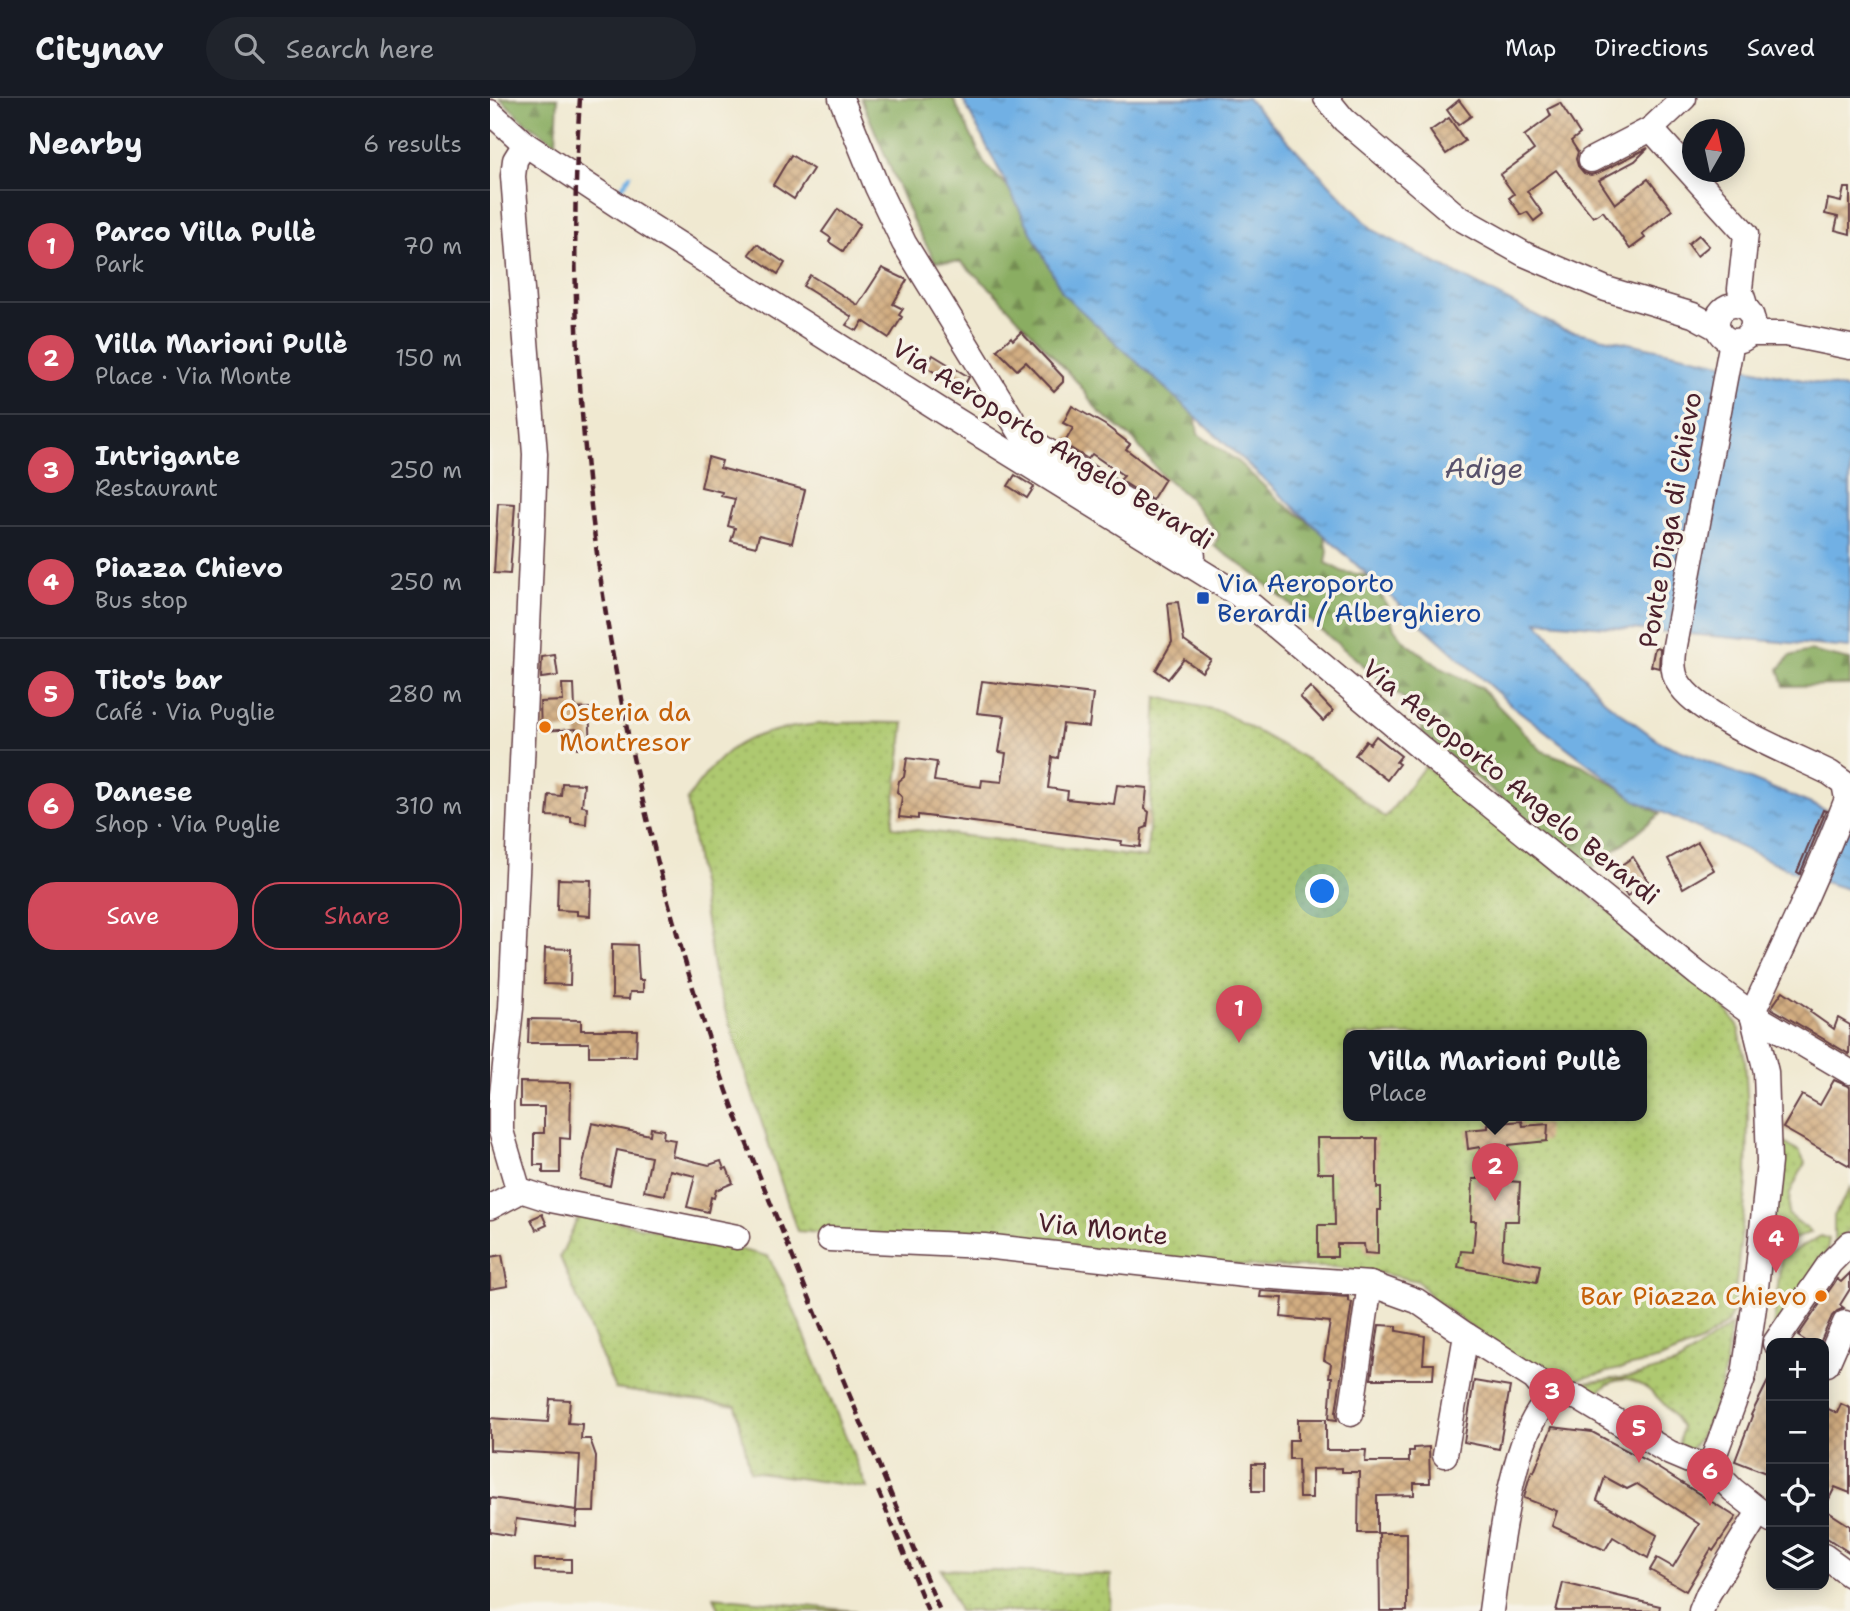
<!DOCTYPE html>
<html lang="en">
<head>
<meta charset="utf-8">
<style>
  body { margin:0; font-family:"Shantell Sans",sans-serif; background:#20242c; color:#f1f3f6 }
  .controls { position:absolute; right:21px; bottom:21px; display:grid; overflow:hidden; border-radius:14px; box-shadow:0 4px 18px #0003 }
  .controls button { width:63px; height:63px; display:grid; place-items:center; padding:0; border:0; border-bottom:2px solid #363941; background:#171b24; color:#f1f3f6; font:35px sans-serif }
  .compass { position:absolute; left:1192px; top:21px; width:63px; height:63px; border-radius:50%; background:#171b24; box-shadow:0 4px 18px #0003; rotate:9deg }
  .you { position:absolute; left:833px; top:794px; width:24px; height:24px; margin:-18px; border:5px solid #fff; border-radius:50%; background:#1a73e8; box-shadow:0 0 0 10px #1a73e833 }
  .badge { display:grid; place-items:center; width:46px; height:46px; border-radius:50%; background:#d1495b; color:#fff; font-size:23px; font-weight:700 }
  .pin { position:absolute; translate:-50% -58px; filter:drop-shadow(0 2px 4px #0008) }
  .pin::after { content:''; position:absolute; top:37px; width:24px; height:21px; background:inherit; clip-path:polygon(0 0,100% 0,50% 100%) }
  .popup { position:absolute; left:853px; top:932px; width:304px; height:91px; box-sizing:border-box; display:grid; place-content:center; border-radius:14px; background:#171b24; filter:drop-shadow(0 2px 5px #0005); font-size:23px; white-space:nowrap; color:#9ea1a6 }
  .popup b { font-size:26px; color:#f1f3f6 }
  .popup::after { content:''; position:absolute; left:50%; top:100%; margin-left:-14px; border:14px solid transparent; border-top-color:#171b24 }
  .list { margin:0; padding:0; list-style:none }
  h2 { display:flex; justify-content:space-between; align-items:center; height:91px; margin:0; padding:0 28px; font-size:30px }
  h2 small { font-size:23px; font-weight:400; color:#9ea1a6 }
  .list li { display:grid; grid-template-columns:46px 1fr auto; gap:21px; align-items:center; box-sizing:border-box; height:112px; padding:0 28px; border-top:2px solid #363941 }
  .list b { display:block; font-size:26px; white-space:nowrap }
  .list p { margin:0; font-size:23px; white-space:nowrap; color:#9ea1a6 }
  .list em { font-size:23px; font-style:normal; color:#9ea1a6 }
  .actions { display:flex; gap:14px; padding:21px 28px }
  .actions a { flex:1; padding:16px 0; border:2px solid #d1495b; border-radius:28px; text-align:center; font-size:24px; color:#d1495b }
  .actions .main { background:#d1495b; color:#fff }
  .icon { flex:none; width:38px; height:38px; fill:none; stroke:currentColor; stroke-width:2; stroke-linecap:round; stroke-linejoin:round }
  .map { position:relative; flex:none; width:1360px; height:1513px; overflow:hidden }
  header { display:flex; align-items:center; gap:42px; box-sizing:border-box; height:98px; padding:0 35px; background:#171b24; border-bottom:2px solid #363941 }
  header strong { font-size:33px }
  nav { display:flex; gap:38px; margin-inline-start:auto; font-size:24px }
  .search { width:490px; height:63px; background:#20242c; display:flex; align-items:center; gap:18px; box-sizing:border-box; padding:0 24px; border-radius:38px; color:#9ea1a6; font-size:26px }
  main { display:flex }
  aside { flex:1; background:#171b24 }
  .map>svg:first-child { display:block }
  .grass { fill:url(#grass-dots); stroke:#7c744d; stroke-width:2; fill-rule:evenodd }
  .forest { fill:url(#forest-firs); stroke:#6a6646; stroke-width:2 }
  .water { fill:url(#water-ripples); stroke:#5e6888; stroke-width:2 }
  .lines { fill:none; stroke-linecap:round; stroke-linejoin:round }
  .stream { stroke:#71b0e4; stroke-width:4.5 }
  .building { fill:url(#building-cross-hatch) }
  .minor-casing { stroke:#633d44; stroke-width:27 }
  .minor { stroke:#fff; stroke-width:24 }
  .rail { stroke:#4a1f2b; stroke-width:4.5; stroke-dasharray:10 5; stroke-linecap:butt }
  .transit-dot { fill:#1a4fb4; stroke:#f7f3e8; stroke-width:2.5 }
  .food-dot { fill:#e8710a; stroke:#f7f3e8; stroke-width:2.5 }
  .labels { text-anchor:middle; stroke-width:7; stroke-linejoin:round; paint-order:stroke }
  .street-label { font-size:26px; fill:#4a1f2b; stroke:#f7f3e8 }
  .transit-label { font-size:26px; fill:#164399; stroke:#f7f3e8; text-anchor:start }
  .food-label { font-size:26px; fill:#c56008; stroke:#f7f3e8; text-anchor:start }
  .water-label { font-size:28px; font-style:italic; fill:#58526c; stroke:#f7f3e8 }
</style>
</head>
<body>
<header>
<strong>Citynav</strong>
<div class="search"><svg class="icon" aria-label="search" viewBox="0 0 24 24"><circle cx="10" cy="10" r="6"/><path d="M15 15l6 6"/></svg>Search here</div>
<nav><a>Map</a><a>Directions</a><a>Saved</a></nav>
</header>
<main>
<aside>
<h2>Nearby<small>6 results</small></h2>
<ul class="list">
<li><span class="badge">1</span><div><b>Parco Villa Pullè</b><p>Park</p></div><em>70 m</em></li>
<li><span class="badge">2</span><div><b>Villa Marioni Pullè</b><p>Place · Via Monte</p></div><em>150 m</em></li>
<li><span class="badge">3</span><div><b>Intrigante</b><p>Restaurant</p></div><em>250 m</em></li>
<li><span class="badge">4</span><div><b>Piazza Chievo</b><p>Bus stop</p></div><em>250 m</em></li>
<li><span class="badge">5</span><div><b>Tito's bar</b><p>Café · Via Puglie</p></div><em>280 m</em></li>
<li><span class="badge">6</span><div><b>Danese</b><p>Shop · Via Puglie</p></div><em>310 m</em></li>
</ul>
<div class="actions"><a class="main">Save</a><a>Share</a></div>
</aside>
<div class="map">
<svg width="1360" height="1513" viewBox="0 0 1360 1513">
  <defs>
    <pattern id="grass-dots" width="8" height="8" patternUnits="userSpaceOnUse" patternTransform="scale(1.75)"><rect width="8" height="8" fill="#aec96f"/><path d="M2 2h.1M6 6h.1" fill="none" stroke="#97ac60" stroke-width="1.8" stroke-linecap="round"/></pattern>
    <pattern id="forest-firs" width="22" height="20" patternUnits="userSpaceOnUse" patternTransform="scale(1.75)"><rect width="22" height="20" fill="#8aad62"/><path d="M5 1l3.5 6h-7zM16 11l3.5 6h-7z" fill="#738c51"/></pattern>
    <pattern id="water-ripples" width="26" height="14" patternUnits="userSpaceOnUse" patternTransform="scale(1.75)"><rect width="26" height="14" fill="#71b0e4"/><path d="M2 4q2-2 4 0t4 0M15 11q2-2 4 0t4 0" fill="none" stroke="#5f8fb9"/></pattern>
    <pattern id="building-cross-hatch" width="8" height="8" patternUnits="userSpaceOnUse" patternTransform="scale(1.75)"><rect width="8" height="8" fill="#d2ad81"/><path d="M0 0l8 8M0 8l8-8" fill="none" stroke="#ac8c6a"/></pattern>
  </defs>
  <rect width="100%" height="100%" fill="#f7f3e8"/>
  <filter id="ink" filterUnits="userSpaceOnUse"><feTurbulence type="fractalNoise" baseFrequency=".0143" numOctaves="2"/><feDisplacementMap in="SourceGraphic" scale="14" xChannelSelector="R" yChannelSelector="G"/><feConvolveMatrix kernelMatrix="1 2 1 2 8 2 1 2 1" color-interpolation-filters="sRGB"/></filter>
  <filter id="wash" filterUnits="userSpaceOnUse"><feTurbulence type="fractalNoise" baseFrequency=".00686" numOctaves="4" result="noise"/><feDisplacementMap in="SourceGraphic" scale="28" xChannelSelector="R" yChannelSelector="G"/><feGaussianBlur stdDeviation="1.57" result="paint"/><feColorMatrix in="noise" values="0 0 0 0 0 0 0 0 0 0 0 0 0 0 0 0 0 1.4 0 .05"/><feComposite in="paint" operator="in"/></filter>
  <g filter="url(#wash)">
    <rect width="100%" height="100%" fill="#f0e9d1"/>
    <g class="grass">
      <path d="M667,599L730,613L836,672L895,720L935,668L1224,896L1248,927L1255,962L1258,1015L1257,1084L1243,1213L1237,1225L1211,1244L1170,1261L1085,1282L1043,1275L941,1199L928,1183L890,1175L844,1169H776L307,1133L225,881L197,702C209,683 222,667 239,653C279,621 365,624 414,625L402,729L657,760ZM858,937H1152V1017H858Z"/>
      <path d="M1288,1042L1309,1053L1315,1065L1300,1095L1298,1116L1321,1134L1293,1146L1282,1135Z"/>
      <path d="M1360,1090V1131L1344,1148V1118Z"/>
      <path d="M90,1115L278,1158L295,1190L377,1390L260,1373L246,1308L125,1291L70,1159Z"/>
      <path d="M1331,1138L1339,1141L1337,1154L1283,1231L1291,1160Z"/>
      <path d="M1241,1227C1235,1277 1230,1315 1198,1356L1188,1349L1192,1330C1172,1300 1137,1258 1104,1299L1086,1286L1144,1278L1185,1267Z"/>
      <path d="M451,1471L621,1477L620,1513H469Z"/>
      <path d="M224,1499L366,1513H230Z"/>
    </g>
    <g class="forest">
      <path d="M10,0H68L66,45L35,24Z"/>
      <path d="M371,0H463L495,66L528,99L704,305L708,336L746,362L790,403L834,435L838,453L836,465L853,474L880,478L896,506L904,530L914,543L951,570L990,589L1052,653L1092,667L1170,716L1100,772L932,635L931,615L760,473L724,448L729,437L699,400L671,376L643,341L608,313L588,285L501,191L471,164L445,163L422,121Z"/>
      <path d="M1320,553L1360,562V587L1294,588L1289,571L1300,558Z"/>
    </g>
    <path class="water" d="M472,0H757L883,132L1072,231L1360,292V550L1047,523L1115,603L1170,644L1360,722V792L1314,778L1147,703L1020,606L911,508L573,196Z"/>
    <g class="lines">
      <path class="stream" d="M127,97L140,77"/>
    </g>
    <g id="blocks">
      <g class="building">
        <path d="M969,2L981,18L968,27L957,12Z"/>
        <path d="M1070,5L1090,36L1081,43L1088,54L1086,61L1088,68L1094,75L1101,77L1108,75L1158,50L1145,63L1109,82L1125,106L1158,81L1182,112L1152,136L1155,140L1140,151L1113,113L1103,119L1066,72L1037,93L1053,116L1044,123L1037,114L1031,117L1019,100L1024,96L1010,77L1044,52L1034,38L1061,18L1058,11Z"/>
        <path d="M959,20L975,43L956,56L940,33Z"/>
        <path d="M301,57L323,71L304,101L283,87Z"/>
        <path d="M1354,90H1360V136L1345,132L1348,119L1335,116L1338,101L1351,104Z"/>
        <path d="M348,111L370,126L353,153L339,144L341,140L332,134Z"/>
        <path d="M1209,137L1219,148L1207,158L1198,146Z"/>
        <path d="M267,146L295,165L288,176L259,156Z"/>
        <path d="M392,170L417,182L403,206L413,211L409,217L412,219L399,240L373,223L367,233L356,227L362,219L313,188L320,177L368,207Z"/>
        <path d="M531,234L573,279V284L564,293L536,264L527,272L507,252L521,239L523,242Z"/>
        <path d="M443,257L479,279L472,291L436,269Z"/>
        <path d="M582,308L615,327L640,346L636,351L675,381L662,402L630,382L634,378L602,356L598,361L574,346L583,330L573,325Z"/>
        <path d="M218,359L232,363L230,370L315,392L302,445L269,437L266,449L241,443L245,430L238,428L245,401L231,398L232,394L211,389Z"/>
        <path d="M525,377L544,389L537,400L518,388Z"/>
        <path d="M8,405L25,406L20,476L4,475Z"/>
        <path d="M688,504L694,543L721,562L712,574L694,561L678,581L666,572L682,544L678,505Z"/>
        <path d="M1165,549L1170,550L1169,570L1161,568Z"/>
        <path d="M65,557L68,578L51,580L52,559Z"/>
        <path d="M492,583L603,596L599,629L573,626L568,660L562,659L558,690L578,693L577,701L624,706L627,687L657,690L655,711L659,714L657,729L652,731L650,749L631,747L632,743L428,717V721L409,719L412,699L407,694L409,683L414,679L417,660L447,664L444,683L491,689L492,682L512,684L516,655L509,654L515,618L487,615Z"/>
        <path d="M72,586H84L85,611L99,610L101,649L87,650L86,631L51,633L50,604L73,603Z"/>
        <path d="M820,589L843,613L833,623L810,599Z"/>
        <path d="M886,638L911,658L906,664L909,666L897,682L865,657L876,643L880,646Z"/>
        <path d="M72,685L94,686L92,708L97,709L96,726L81,724V719L57,718L59,697L71,698Z"/>
        <path d="M1333,712L1336,713L1310,776L1307,774Z"/>
        <path d="M1208,744L1224,772L1193,790L1178,761Z"/>
        <path d="M1143,759L1163,791L1151,799L1146,792L1137,798L1126,781L1135,776L1130,768Z"/>
        <path d="M68,781L101,782L100,818L87,817V813L67,812Z"/>
        <path d="M122,846L147,847L149,882H153V894H140L139,901L122,900Z"/>
        <path d="M55,850L81,851L80,887L54,886Z"/>
        <path d="M1293,893L1321,912L1320,914L1344,931L1348,920L1360,927L1359,956L1281,910Z"/>
        <path d="M39,921L91,922V932H147L146,958H99V945H38Z"/>
        <path d="M1344,982L1360,989V1068L1293,1030L1312,997L1330,1007Z"/>
        <path d="M30,984L81,985L80,1041L70,1040V1075H53V1067H44V1035H54V1009H30Z"/>
        <path d="M1032,1023L1033,1028L1058,1026L1057,1043L1019,1047L1017,1083L1030,1084L1028,1123H1014L1012,1160L1050,1167L1047,1184L968,1169L971,1153L983,1154L986,1123H981L983,1081H988L990,1049L978,1051L976,1032L998,1030V1026Z"/>
        <path d="M102,1025L160,1037L161,1030L174,1032L173,1040L185,1042L182,1058L219,1067L231,1063L234,1071L237,1070L243,1085L226,1092L224,1100L221,1099L218,1114L197,1109L205,1078L180,1072L175,1097L154,1093L161,1059L127,1052L120,1088L90,1081Z"/>
        <path d="M827,1040H887V1090H891V1112H888V1156L875,1155L874,1146H847V1159H828V1127H845L844,1075H828Z"/>
        <path d="M52,1116L57,1127L46,1132L41,1121Z"/>
        <path d="M12,1157L18,1188L0,1191V1159Z"/>
        <path d="M1360,1175V1191L1350,1207L1354,1210L1347,1213L1342,1218L1330,1245H1319L1308,1238L1347,1181L1351,1184Z"/>
        <path d="M771,1193L858,1199V1203L862,1204L846,1314L847,1322L839,1321L842,1279H839L841,1266L834,1262L840,1224L791,1219L793,1200L770,1199Z"/>
        <path d="M889,1227L907,1228V1233L935,1238L933,1266H944L943,1281H881Z"/>
        <path d="M1281,1277V1377L1245,1363L1262,1318L1261,1317Z"/>
        <path d="M984,1283L1020,1289L1009,1351L974,1344Z"/>
        <path d="M60,1301L80,1302L78,1325L92,1326L91,1341H100L106,1358L104,1414H87L86,1429L26,1421L24,1438L0,1434V1400L87,1412L90,1357L0,1352V1320L58,1324Z"/>
        <path d="M1351,1306L1360,1310V1395L1345,1389L1334,1411L1360,1428V1455L1334,1438V1309L1347,1315Z"/>
        <path d="M808,1321H836V1352H876L875,1364H919V1353H924V1350L939,1349L940,1385H924V1397L887,1398V1435H868L869,1374H852V1370L822,1371V1400H809L808,1361H799V1342H808Z"/>
        <path d="M1062,1329L1102,1334L1155,1362L1246,1419L1223,1453L1221,1451L1196,1493L1160,1472L1167,1460L1183,1469L1209,1426L1147,1386L1137,1391L1115,1379L1107,1402L1167,1437L1158,1460L1123,1439L1115,1452L1062,1428L1067,1413L1034,1400L1038,1384L1042,1373L1044,1374Z"/>
        <rect x="762" y="1366" width="12" height="27"/>
        <path d="M889,1435H917V1513H890Z"/>
        <path d="M45,1461H81V1474L45,1473Z"/>
        <path d="M1073,1485L1170,1508L1169,1513H1066Z"/>
      </g>
    </g>
  </g>
  <g filter="url(#ink)">
    <use href="#blocks" fill-opacity="0" stroke="#633d44" stroke-width="2"/>
    <g class="lines">
      <defs>
        <g id="minor">
          <path d="M351,0L387,89L414,145L532,337L688,436C698,446 707,452 701,467"/>
          <path d="M836,0L854,22L968,119L1034,156L1116,191L1203,217L1227,230"/>
          <path d="M1194,0L1161,31L1256,136L1250,191L1256,210"/>
          <path d="M0,14L35,46L135,112L453,314L749,497L957,672L1208,876L1262,916L1360,974"/>
          <path d="M1101,62L1161,31"/>
          <circle cx="1245" cy="225" r="18"/>
          <path d="M1259,236H1296L1360,249"/>
          <path d="M1242,243L1187,537C1184,552 1180,570 1188,584C1208,619 1302,656 1340,675L1354,685L1357,701C1329,774 1295,845 1262,916"/>
          <path d="M27,1091L61,1102L247,1139"/>
          <path d="M0,1109L25,1096L27,1087L11,1033V1006L21,910L43,417L45,356L23,78L25,62L35,46"/>
          <path d="M339,1141L494,1148L755,1177L880,1186L927,1203L976,1237L1044,1280L1061,1301"/>
          <path d="M1285,1245L1340,1165L1360,1145"/>
          <path d="M1334,1263L1337,1266L1355,1225"/>
          <path d="M861,1316L880,1186"/>
          <path d="M955,1357L976,1237"/>
          <path d="M1220,1369L1254,1277L1264,1209L1279,1064L1276,974L1262,916"/>
          <path d="M1334,1458L1360,1477"/>
          <path d="M1001,1513C1008,1465 1021,1333 1058,1303C1067,1296 1078,1297 1088,1300L1180,1355L1199,1363L1220,1369L1243,1392L1281,1422"/>
          <path d="M1211,1513L1218,1496L1269,1414"/>
        </g>
      </defs>
      <use href="#minor" class="minor-casing"/>
      <use href="#minor" class="minor"/>
      <g class="rail">
        <path d="M90,0C69,310 119,623 212,919C237,1000 269,1077 301,1155C350,1275 400,1394 450,1513"/>
        <path d="M388,1393L438,1513"/>
      </g>
    </g>
  </g>
  <rect class="transit-dot" x="706" y="493" width="14" height="14" rx="3.5"/>
  <g class="food-dot">
    <circle cx="55" cy="629" r="7"/>
    <circle cx="1331" cy="1198" r="7"/>
  </g>
  <g class="labels">
    <g class="street-label">
      <text transform="translate(563 346) rotate(32)" y="9">Via Aeroporto Angelo Berardi</text>
      <text transform="translate(1180 422) rotate(-80)" y="9">Ponte Diga di Chievo</text>
      <text transform="translate(1021 684) rotate(39)" y="9">Via Aeroporto Angelo Berardi</text>
      <text transform="translate(613 1131) rotate(6)" y="9">Via Monte</text>
    </g>
    <g class="transit-label">
      <text x="727" y="494">Via Aeroporto<tspan x="727" dy="30">Berardi / Alberghiero</tspan></text>
    </g>
    <g class="food-label">
      <text x="69" y="623">Osteria da<tspan x="69" dy="30">Montresor</tspan></text>
      <text x="1317" y="1207" text-anchor="end">Bar Piazza Chievo</text>
    </g>
    <g class="water-label">
      <text x="994" y="380">Adige</text>
    </g>
  </g>
</svg>
<div class="controls">
<button>+</button>
<button>−</button>
<button><svg class="icon" aria-label="locate" viewBox="0 0 24 24"><circle cx="12" cy="12" r="6"/><path d="M12 2v4M12 18v4M2 12h4M18 12h4"/></svg></button>
<button><svg class="icon" aria-label="layers" viewBox="0 0 24 24"><path d="M12 4l9 5-9 5-9-5zM3 14l9 5 9-5"/></svg></button>
</div>
<svg class="compass" viewBox="-18 -18 36 36"><path d="M0-13l5 13h-10z" fill="#e53935"/><path d="M0 13l5-13h-10z" fill="#9ea1a6"/></svg>
<div class="you"></div>
<div class="pin badge" style="left:749px;top:945px">1</div>
<div class="pin badge" style="left:1005px;top:1103px">2</div>
<div class="popup"><b>Villa Marioni Pullè</b>Place</div>
<div class="pin badge" style="left:1062px;top:1328px">3</div>
<div class="pin badge" style="left:1286px;top:1175px">4</div>
<div class="pin badge" style="left:1149px;top:1365px">5</div>
<div class="pin badge" style="left:1220px;top:1408px">6</div>
</div>
</main>
</body>
</html>
